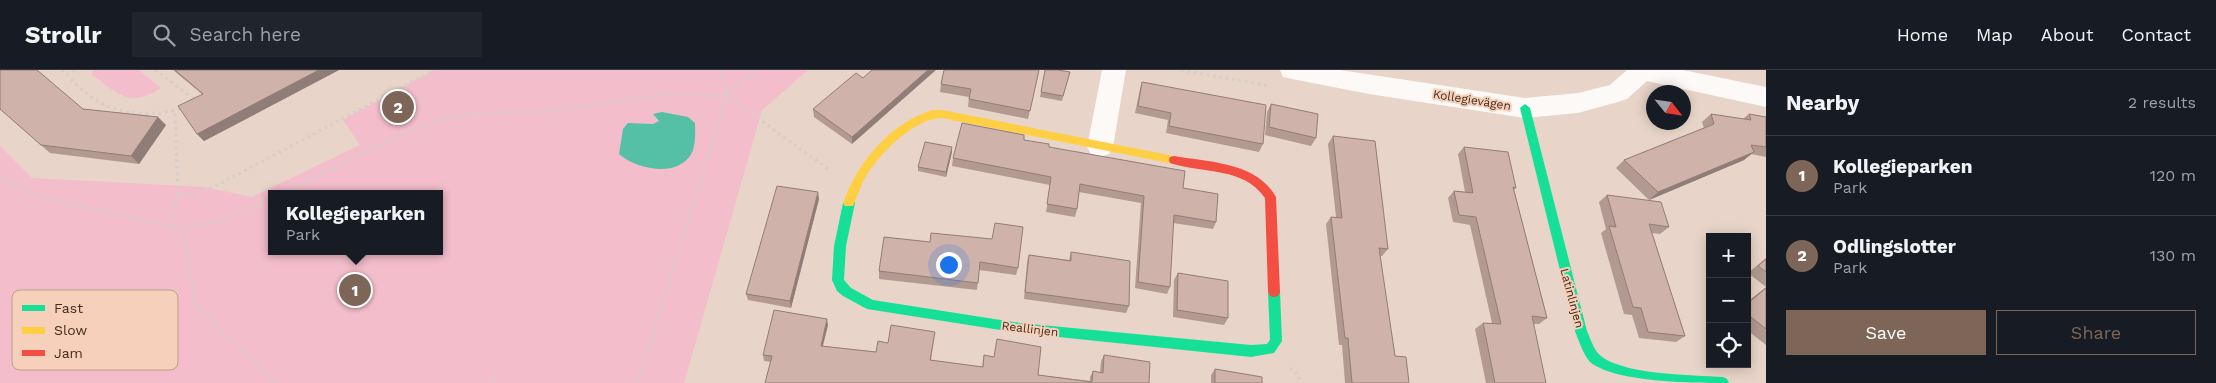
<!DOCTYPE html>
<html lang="en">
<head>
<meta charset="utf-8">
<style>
  body { margin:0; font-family:"Work Sans",sans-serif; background:#20242c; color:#f1f3f6 }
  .controls { position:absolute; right:15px; bottom:15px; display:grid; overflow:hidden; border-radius:0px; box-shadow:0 2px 12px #0003 }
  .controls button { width:45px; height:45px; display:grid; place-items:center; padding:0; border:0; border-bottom:1px solid #363941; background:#171b24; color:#f1f3f6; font:25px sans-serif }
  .compass { position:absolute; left:1646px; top:15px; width:45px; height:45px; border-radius:50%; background:#171b24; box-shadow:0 2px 12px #0003; rotate:120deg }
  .you { position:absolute; left:948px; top:194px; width:18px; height:18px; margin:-12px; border:4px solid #fff; border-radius:50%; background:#1a73e8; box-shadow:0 0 0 8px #1a73e833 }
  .badge { display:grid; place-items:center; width:32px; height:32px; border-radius:50%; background:#7d6658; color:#fff; font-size:16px; font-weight:700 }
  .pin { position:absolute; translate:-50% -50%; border:2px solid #fff; box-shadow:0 1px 5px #0006 }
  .popup { position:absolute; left:268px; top:120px; width:175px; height:65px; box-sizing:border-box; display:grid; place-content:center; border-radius:0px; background:#171b24; filter:drop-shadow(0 1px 4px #0005); font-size:16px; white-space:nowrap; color:#9ea1a6 }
  .popup b { font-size:19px; color:#f1f3f6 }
  .popup::after { content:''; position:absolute; left:50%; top:100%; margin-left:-10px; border:10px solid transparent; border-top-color:#171b24 }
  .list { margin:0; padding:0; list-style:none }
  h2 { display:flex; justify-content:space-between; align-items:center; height:65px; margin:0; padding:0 20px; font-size:21px }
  h2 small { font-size:16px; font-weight:400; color:#9ea1a6 }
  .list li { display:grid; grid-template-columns:32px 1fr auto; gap:15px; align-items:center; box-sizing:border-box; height:80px; padding:0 20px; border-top:1px solid #363941 }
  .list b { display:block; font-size:19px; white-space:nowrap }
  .list p { margin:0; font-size:16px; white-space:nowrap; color:#9ea1a6 }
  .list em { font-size:16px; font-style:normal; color:#9ea1a6 }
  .actions { display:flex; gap:10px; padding:15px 20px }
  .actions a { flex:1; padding:11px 0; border:1px solid #7d6658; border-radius:0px; text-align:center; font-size:18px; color:#7d6658 }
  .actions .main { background:#7d6658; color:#fff }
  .icon { flex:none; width:28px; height:28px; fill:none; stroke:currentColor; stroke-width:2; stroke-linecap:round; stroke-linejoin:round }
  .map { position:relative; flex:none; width:1766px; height:313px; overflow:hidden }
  header { display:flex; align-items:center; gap:30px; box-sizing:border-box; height:70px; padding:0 25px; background:#171b24; border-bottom:1px solid #363941 }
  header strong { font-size:24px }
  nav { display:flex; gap:28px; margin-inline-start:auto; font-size:18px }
  .search { width:350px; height:45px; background:#20242c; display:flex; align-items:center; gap:12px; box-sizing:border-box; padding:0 18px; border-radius:0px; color:#9ea1a6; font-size:19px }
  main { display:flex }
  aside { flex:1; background:#171b24 }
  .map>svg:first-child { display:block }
  .green { fill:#f3bdcb; fill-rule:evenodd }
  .water { fill:#56c0a4 }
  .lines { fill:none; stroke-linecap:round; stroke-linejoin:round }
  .path { stroke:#d5cfcb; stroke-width:3; stroke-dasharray:2.5 4; stroke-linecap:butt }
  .street { fill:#fcf9f7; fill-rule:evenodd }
  .fast { fill:#16e098; fill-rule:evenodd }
  .slow { fill:#ffcf43; fill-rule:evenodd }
  .jam { fill:#f24e42; fill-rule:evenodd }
  .wall { fill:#b29a92 }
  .shaded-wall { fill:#917d77 }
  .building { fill:#cfb3aa; stroke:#917d77 }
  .labels { text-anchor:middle; stroke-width:4; stroke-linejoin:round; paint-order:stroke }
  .street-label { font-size:12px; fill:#432b1c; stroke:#f6d0ba }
  .key { fill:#f6d0ba; stroke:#c09e8b; stroke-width:1 }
  .key-label { font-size:14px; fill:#432b1c }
</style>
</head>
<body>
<header>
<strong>Strollr</strong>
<div class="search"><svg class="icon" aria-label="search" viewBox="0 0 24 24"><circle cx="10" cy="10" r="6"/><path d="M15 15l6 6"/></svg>Search here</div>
<nav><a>Home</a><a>Map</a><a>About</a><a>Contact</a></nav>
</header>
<main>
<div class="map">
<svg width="1766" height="313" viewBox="0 0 1766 313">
  <rect width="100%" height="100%" fill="#e8d4c8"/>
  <g class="green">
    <path d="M93,0H139L161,18C128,39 120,24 92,5Z"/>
    <path d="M434,0H808L762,40L684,313H0V76L32,108L204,117L252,127L360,75L343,50ZM271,124H439V181H271Z"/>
  </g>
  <path class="water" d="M662,42L688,47L695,53C695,61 696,71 693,80C682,109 637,100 619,84L623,59L628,53L653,54L659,51L653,44Z"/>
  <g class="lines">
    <g class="path">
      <path d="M62,0C73,11 84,23 97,31C120,45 158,47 182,38"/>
      <path d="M155,0L195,30"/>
      <path d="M721,0L727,25"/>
      <path d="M1181,0L1271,16"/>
      <path d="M67,5L75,0"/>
      <path d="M0,108L40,127L182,159L197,238L276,313"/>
      <path d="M298,115L303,124"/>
      <path d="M280,124L380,75L427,54L451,47L488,43L543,42L670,24L727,26L755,0"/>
      <path d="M178,126L212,118L434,0"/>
      <path d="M170,156L178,126L175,41"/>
      <path d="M182,159L232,148L271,128"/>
      <path d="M1290,298L1299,306L1300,313"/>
      <path d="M492,313L495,305"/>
      <path d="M637,313L727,26L831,101"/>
    </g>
    <g class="street">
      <path d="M1102,0H1126L1113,77L1109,84L1100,87L1091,84L1087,77Z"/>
      <path d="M1280,0H1340L1525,28L1578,23L1610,15L1627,0H1683L1766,17V37L1647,11L1627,29L1618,32L1578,43L1525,48L1369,24L1292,9L1283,7Z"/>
    </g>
    <g class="fast">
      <path d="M1525,34L1530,38L1587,261C1591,270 1594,281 1602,287C1628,305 1691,305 1723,307L1727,309L1729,313C1695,313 1616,313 1590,292C1583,284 1579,271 1575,261L1520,38Z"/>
      <path d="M849,128L853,130L855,133L846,176L844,210L851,218L873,230L1020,253L1251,275L1267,274L1270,270L1268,222L1270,218L1274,217L1278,218L1280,222L1282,271L1274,283L1251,287L1020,263L867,239L843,226L837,221L832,210L834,176L843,133L845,130Z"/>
    </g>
    <path class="slow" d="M932,40H942L1174,86L1179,90L1174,94L942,48C914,48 878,85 865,108C860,117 857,127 853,136H845L843,133C858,92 889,54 932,40Z"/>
    <path class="jam" d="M1174,86C1208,92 1257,92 1276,127L1280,222L1278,226L1274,227L1270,226L1268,222L1265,128C1243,96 1202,104 1170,93L1169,90L1170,87Z"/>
  </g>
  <g class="wall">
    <path d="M173,0H339L204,71L197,64L202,24Z"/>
    <path d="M1039,0L1028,49L968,37L969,27L940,22L941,14Z"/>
    <path d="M1045,0L1070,2L1062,31L1040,27Z"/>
    <path d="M863,8L852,74L814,47L813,39Z"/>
    <path d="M1142,12L1263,74L1259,82L1166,63L1168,50L1135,43L1140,19Z"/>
    <path d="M1271,34L1316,68L1311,76L1265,65L1267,42Z"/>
    <path d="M0,39H83L166,55L139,94L50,83Z"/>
    <path d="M1711,44L1743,49L1749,44L1766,47V87L1751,84L1744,90L1649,130L1616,98L1624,90L1704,58L1702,52Z"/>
    <path d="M1333,66L1388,179L1382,186H1380L1395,286L1409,313H1345L1342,275H1339L1326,154L1331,147H1336L1328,74Z"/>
    <path d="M1024,70L1183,118L1216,152L1213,159L1173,153L1170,217L1167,224L1135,218L1141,133L1079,122L1077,139L1075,147L1046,142L1050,115L952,96L953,88Z"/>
    <path d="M1464,77L1516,118L1514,120L1547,248L1539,254H1533L1546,313H1486L1475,259L1483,253H1492L1470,155L1453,152L1448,128L1454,121L1465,122L1458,84Z"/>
    <path d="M952,82L946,107L918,101V97Z"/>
    <path d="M1607,125L1669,157L1660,164L1652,163L1685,266L1676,272L1639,268L1632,245L1624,244L1601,163L1606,159L1599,132Z"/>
    <path d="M819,129L791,238L748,230L746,224Z"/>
    <path d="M930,172L1018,198L1016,205L979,200L977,220L879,209V201Z"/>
    <path d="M1071,182L1129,236L1126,243L1024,229L1027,192L1029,185L1069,190Z"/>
    <path d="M1766,188V275L1747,260V232L1766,217L1748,203Z"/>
    <path d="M1178,203L1228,248L1224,255L1173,247L1174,210Z"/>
    <path d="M828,255L823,276L876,282L888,273L934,269L931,290L982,297L984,285L994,287L997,269L1038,305L1090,311V307L1093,301L1100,303L1101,291L1104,285L1149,313H765L771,292L764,291L763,285Z"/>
    <path d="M1215,299L1262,313H1211V305Z"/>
  </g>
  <g class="shaded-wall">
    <path d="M319,0H339L204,71L197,64Z"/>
    <path d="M928,0H936L852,74V67Z"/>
    <path d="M158,47L166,55L139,94L131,86Z"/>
    <path d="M952,77V82L946,107V102Z"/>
    <path d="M1754,82L1744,90L1649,130L1658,122Z"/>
    <path d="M818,122L819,129L791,238L790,231Z"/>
    <path d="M827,249L828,255L821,282V276Z"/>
  </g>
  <g class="building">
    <path d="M0,0H37L83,39L158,47L131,86L41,75L0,39Z"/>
    <path d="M175,0H319L197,64L178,36L203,24Z"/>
    <path d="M872,0H928L852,67L813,39L856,3L863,8Z"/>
    <path d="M944,0H1039L1030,41L969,29L971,19L941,14Z"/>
    <path d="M1045,0H1058L1070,2L1063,26L1041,22Z"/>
    <path d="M1142,12L1266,35L1263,74L1169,56L1171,43L1138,36Z"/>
    <path d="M1271,34L1318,44L1316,68L1269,57Z"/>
    <path d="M1711,44L1751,50L1749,44L1766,47V77L1751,75L1754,82L1658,122L1624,90L1714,54Z"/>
    <path d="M962,53L1024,65V70L1049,74V77L1185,101L1183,118L1218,124L1216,152L1174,145L1170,217L1138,212L1144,126L1080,114L1077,139L1047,134L1051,107L953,88Z"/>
    <path d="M1333,66L1375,71L1388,179L1379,178L1395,286L1406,287L1409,313H1352L1348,268H1345L1331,147L1342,148Z"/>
    <path d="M925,72L952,77L946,102L918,97Z"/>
    <path d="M1464,77L1508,82L1516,118L1513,117L1547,248L1532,246L1546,313H1495L1483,253L1501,254L1476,147L1459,145L1454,121L1473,123Z"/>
    <path d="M777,116L818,122L790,231L746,224Z"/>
    <path d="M1607,125L1661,132L1669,157L1649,154L1685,266L1648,262L1641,238L1633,237L1609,156L1616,157Z"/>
    <path d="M995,153L1023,157L1018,198L980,192L978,213L879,201L884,167L930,172L931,163L992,169Z"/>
    <path d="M1071,182L1130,191L1129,236L1025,222L1029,185L1071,191Z"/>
    <path d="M1766,189V202L1758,196Z"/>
    <path d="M1178,203L1228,211V248L1177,240Z"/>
    <path d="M1766,218V259L1747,244V234Z"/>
    <path d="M774,240L827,249L821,276L876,282L878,271L888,273L891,255L935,262L930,290L983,297L984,285L994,287L997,269L1041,277L1038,305L1092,312L1093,301L1103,303L1104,285L1150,292L1149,313H765L772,286L763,285Z"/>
    <path d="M1215,299L1262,307V313H1215Z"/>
  </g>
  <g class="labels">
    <g class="street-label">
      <text transform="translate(1472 30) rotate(9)" y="4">Kollegievägen</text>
      <text transform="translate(1572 228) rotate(75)" y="4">Latinlinjen</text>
      <text transform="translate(1030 259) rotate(7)" y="4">Reallinjen</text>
    </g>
  </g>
  <rect x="12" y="220" width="166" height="80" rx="8" class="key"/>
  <rect x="22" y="235" width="23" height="6" fill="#16e098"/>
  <rect x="22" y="257" width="23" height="7" fill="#ffcf43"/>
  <rect x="22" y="280" width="23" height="6" fill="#f24e42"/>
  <g class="key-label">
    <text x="54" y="243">Fast</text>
    <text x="54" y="265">Slow</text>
    <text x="54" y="288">Jam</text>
  </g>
</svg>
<div class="controls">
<button>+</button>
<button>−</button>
<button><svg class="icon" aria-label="locate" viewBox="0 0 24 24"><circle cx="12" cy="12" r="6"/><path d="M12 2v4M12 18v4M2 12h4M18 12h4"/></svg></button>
</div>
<svg class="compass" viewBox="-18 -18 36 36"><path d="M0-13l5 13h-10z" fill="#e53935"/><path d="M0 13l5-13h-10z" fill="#9ea1a6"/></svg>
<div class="you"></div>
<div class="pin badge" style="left:355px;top:220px">1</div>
<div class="popup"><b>Kollegieparken</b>Park</div>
<div class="pin badge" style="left:398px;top:37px">2</div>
</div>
<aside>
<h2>Nearby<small>2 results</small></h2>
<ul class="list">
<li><span class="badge">1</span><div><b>Kollegieparken</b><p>Park</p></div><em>120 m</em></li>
<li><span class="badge">2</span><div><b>Odlingslotter</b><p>Park</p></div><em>130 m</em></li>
</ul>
<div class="actions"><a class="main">Save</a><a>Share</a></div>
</aside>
</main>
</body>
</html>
